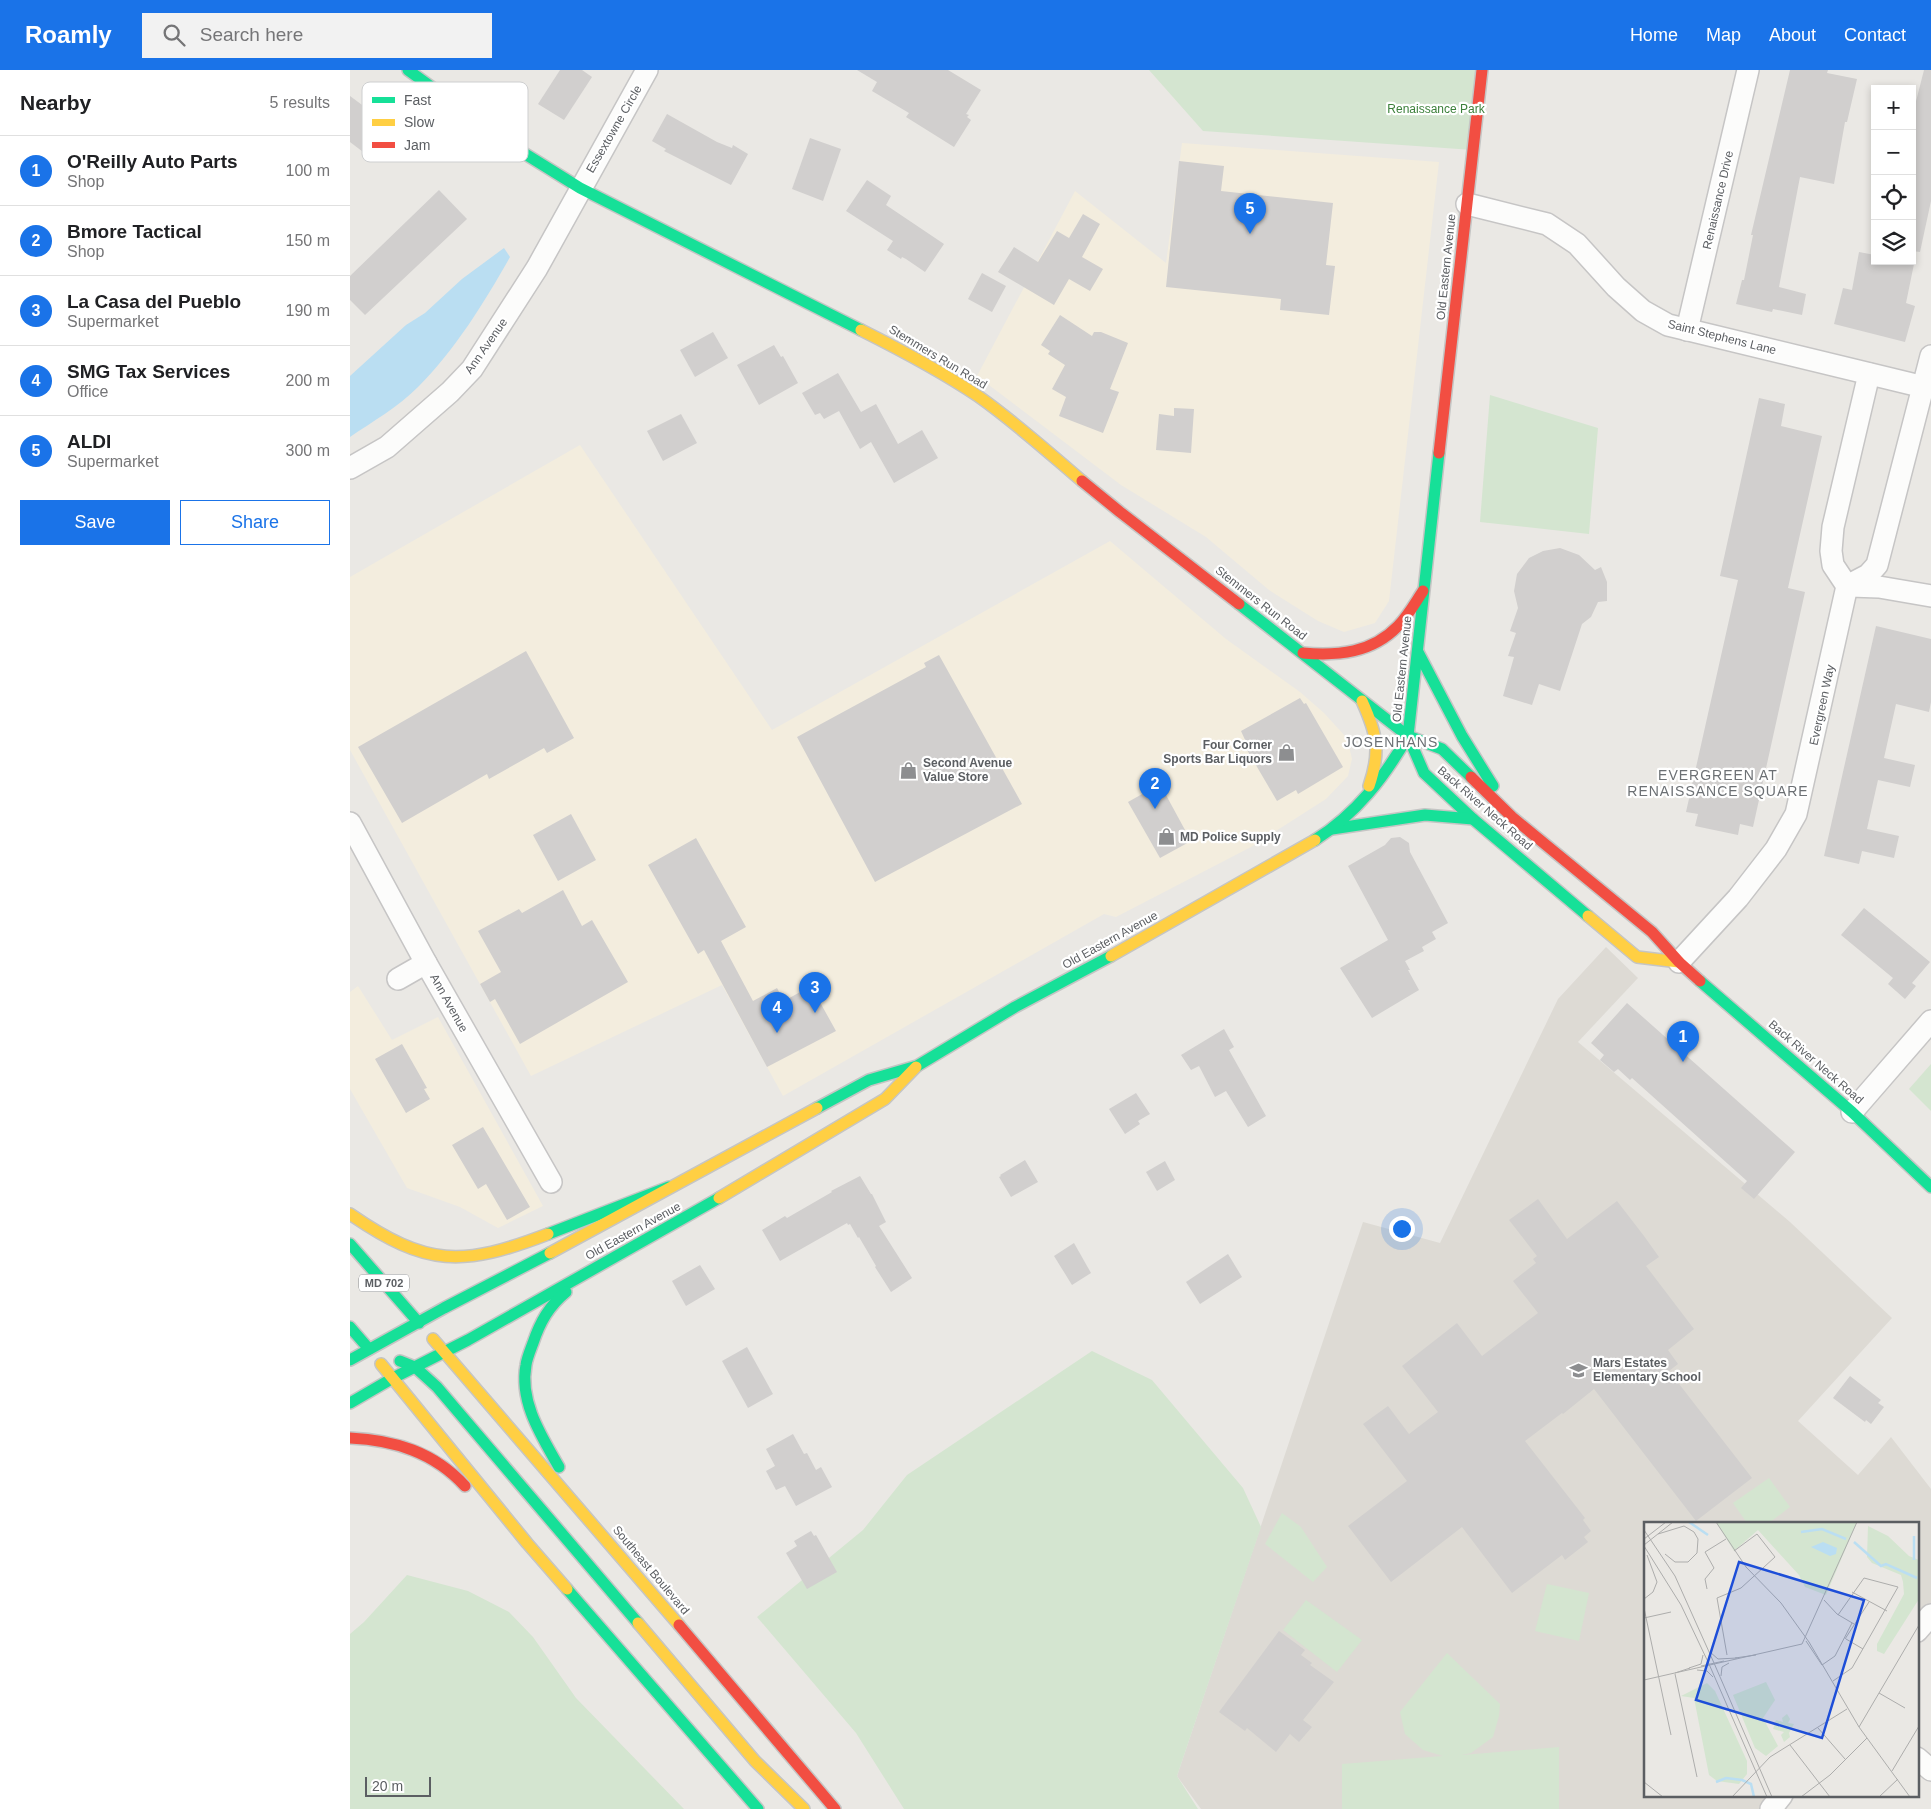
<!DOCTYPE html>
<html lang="en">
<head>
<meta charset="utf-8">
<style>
  body { margin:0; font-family:Arial,sans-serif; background:#f2f2f2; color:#202124 }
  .controls { position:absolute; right:15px; top:15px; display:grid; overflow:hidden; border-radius:0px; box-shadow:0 2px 8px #0003 }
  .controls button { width:45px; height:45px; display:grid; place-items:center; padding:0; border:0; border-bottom:1px solid #e0e0e0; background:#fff; color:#202124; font:25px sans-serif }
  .scale { position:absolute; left:15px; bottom:12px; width:66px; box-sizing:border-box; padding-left:5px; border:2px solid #5b5e62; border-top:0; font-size:14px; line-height:18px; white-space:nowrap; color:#5b5e62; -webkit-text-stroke:4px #fff; paint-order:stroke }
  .you { position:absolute; left:1051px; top:1158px; width:18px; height:18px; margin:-12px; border:4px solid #fff; border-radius:50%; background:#1a73e8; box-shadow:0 0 0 8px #1a73e833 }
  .badge { display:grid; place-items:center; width:32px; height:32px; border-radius:50%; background:#1a73e8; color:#fff; font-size:16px; font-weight:700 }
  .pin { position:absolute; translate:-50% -41px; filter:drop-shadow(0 1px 2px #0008) }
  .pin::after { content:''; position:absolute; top:26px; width:18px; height:15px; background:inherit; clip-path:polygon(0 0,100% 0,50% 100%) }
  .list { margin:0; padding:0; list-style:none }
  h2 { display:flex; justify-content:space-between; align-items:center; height:65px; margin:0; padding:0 20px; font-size:21px }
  h2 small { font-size:16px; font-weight:400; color:#757577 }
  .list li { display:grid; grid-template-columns:32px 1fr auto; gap:15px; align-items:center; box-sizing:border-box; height:70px; padding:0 20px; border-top:1px solid #e0e0e0 }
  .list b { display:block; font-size:19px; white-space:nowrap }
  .list p { margin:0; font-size:16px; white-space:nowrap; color:#757577 }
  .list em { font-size:16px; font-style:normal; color:#757577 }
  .actions { display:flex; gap:10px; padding:15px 20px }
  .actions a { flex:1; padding:11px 0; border:1px solid #1a73e8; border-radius:0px; text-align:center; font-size:18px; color:#1a73e8 }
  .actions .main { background:#1a73e8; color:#fff }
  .icon { flex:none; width:28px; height:28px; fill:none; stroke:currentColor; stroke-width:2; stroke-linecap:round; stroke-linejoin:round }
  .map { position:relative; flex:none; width:1581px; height:1739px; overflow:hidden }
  header { display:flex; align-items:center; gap:30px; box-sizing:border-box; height:70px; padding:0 25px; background:#1a73e8; color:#fff }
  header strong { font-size:24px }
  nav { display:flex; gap:28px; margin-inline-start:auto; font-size:18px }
  .search { width:350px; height:45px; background:#f2f2f2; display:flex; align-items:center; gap:12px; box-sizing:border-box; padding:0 18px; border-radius:0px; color:#757577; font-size:19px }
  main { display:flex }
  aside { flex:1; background:#fff }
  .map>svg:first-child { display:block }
  .commercial { fill:#f3edde }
  .education { fill:#dddad4 }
  .green { fill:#d4e5d0 }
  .water { fill:#badef2 }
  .building { fill:#d1cfce }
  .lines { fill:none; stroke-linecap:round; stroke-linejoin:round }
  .street-casing { stroke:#c6c5c5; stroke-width:24 }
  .fast-casing { stroke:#c5c5c4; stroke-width:14 }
  .slow-casing { stroke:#c5c5c4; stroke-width:14 }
  .jam-casing { stroke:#c5c5c4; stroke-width:14 }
  .street { stroke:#fcfcfb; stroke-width:21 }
  .fast { stroke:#16e098; stroke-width:11 }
  .slow { stroke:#ffcf43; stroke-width:11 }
  .jam { stroke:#f24e42; stroke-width:11 }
  .labels { text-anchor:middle; stroke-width:4.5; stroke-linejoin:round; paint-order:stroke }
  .shield { fill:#fff; stroke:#8c8e91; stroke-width:1 }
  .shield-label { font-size:11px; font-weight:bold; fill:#5b5e62 }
  .park-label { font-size:12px; fill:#3c803b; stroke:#fff }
  .street-label { font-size:12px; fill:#5b5e62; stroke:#fff }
  .poi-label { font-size:12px; font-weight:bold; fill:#5b5e62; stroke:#fff; text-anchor:start }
  .neighbourhood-label { font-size:14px; letter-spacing:1px; fill:#6c7074; stroke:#fff }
  .inset-river { fill:none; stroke:#badef2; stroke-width:2.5 }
  .inset-road { fill:none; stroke:#adadac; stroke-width:1 }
  .view { fill:#1d4ed8; fill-opacity:0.15; stroke:#1d4ed8; stroke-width:2.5 }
  .inset-edge { fill:none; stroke:#5b5e62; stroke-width:2.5 }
  .key { fill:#fff; stroke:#cecfd0; stroke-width:1 }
  .key-label { font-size:14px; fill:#5b5e62 }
</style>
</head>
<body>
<header>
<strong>Roamly</strong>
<div class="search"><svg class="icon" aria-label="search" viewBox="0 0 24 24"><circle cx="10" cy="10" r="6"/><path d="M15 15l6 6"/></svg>Search here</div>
<nav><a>Home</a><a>Map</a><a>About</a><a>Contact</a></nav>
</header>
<main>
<aside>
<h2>Nearby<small>5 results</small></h2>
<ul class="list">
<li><span class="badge">1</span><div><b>O'Reilly Auto Parts</b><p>Shop</p></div><em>100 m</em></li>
<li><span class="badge">2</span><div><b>Bmore Tactical</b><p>Shop</p></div><em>150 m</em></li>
<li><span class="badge">3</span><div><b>La Casa del Pueblo</b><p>Supermarket</p></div><em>190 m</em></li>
<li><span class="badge">4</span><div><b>SMG Tax Services</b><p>Office</p></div><em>200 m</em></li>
<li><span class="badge">5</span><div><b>ALDI</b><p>Supermarket</p></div><em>300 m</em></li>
</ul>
<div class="actions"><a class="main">Save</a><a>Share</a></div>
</aside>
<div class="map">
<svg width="1581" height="1739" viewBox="0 0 1581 1739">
  <rect width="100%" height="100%" fill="#eae8e4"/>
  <g class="commercial">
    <path d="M832,73L1089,92L1039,531L1025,553L994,562L968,551L919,520L856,467L771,415L627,306L725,121L816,193Z"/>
    <path d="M230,375L422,660L760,471L876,569L950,622L974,643L995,666L999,676L1002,689L998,706L976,729L901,777L766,847L754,844L433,1026L372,915L181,1006L0,680V507Z"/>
    <path d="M8,916L42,970L88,947L193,1136L148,1158L110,1137L57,1118L0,1019V922Z"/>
  </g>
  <path class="education" d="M1256,877L1288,908L1228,972L1440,1152L1542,1248L1448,1351L1508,1405L1541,1367L1581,1419V1543L1567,1559V1453H1295V1725H1428L1416,1739H851L827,1706L1013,1152L1090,1173L1208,929Z"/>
  <g class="green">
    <path d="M799,0H1132L1123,80L853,61Z"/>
    <path d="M1140,325L1248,358L1239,464L1130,452Z"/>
    <path d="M1581,994V1041L1559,1019Z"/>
    <path d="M742,1281L802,1310L893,1418L911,1457L827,1706L848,1739H554L506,1663L407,1547L513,1460L557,1405Z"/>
    <path d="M1419,1408L1440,1437L1419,1453H1397L1383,1433Z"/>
    <path d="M932,1443L951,1457L977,1497L963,1512L915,1474Z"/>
    <path d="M57,1505L118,1521L159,1542L183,1567L226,1628L334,1739H0V1564L14,1552Z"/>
    <path d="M1197,1514L1239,1523L1229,1571L1185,1561Z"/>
    <path d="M956,1530L1012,1570L987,1602L933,1560Z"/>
    <path d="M1097,1583L1150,1634L1149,1646L1143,1667L1121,1683L1112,1685L1209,1677V1739H992V1694L1093,1686L1073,1680L1055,1664L1050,1642Z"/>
  </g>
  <path class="water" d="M154,178L160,187C134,233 105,280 68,317C48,337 22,352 0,367V306L56,255L75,243L112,209Z"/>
  <g class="building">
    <path d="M210,0H232L242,7L214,50L188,34Z"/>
    <path d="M507,0H598L631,20L616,44L619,45L617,47L621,50L604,77L556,47L559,43L522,21L527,12Z"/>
    <path d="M1440,0H1478L1477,3L1507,9L1497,52H1495L1484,114L1450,107L1429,217L1456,224L1452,245L1423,239L1422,242L1386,234L1392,210H1394L1403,165H1401Z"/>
    <path d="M1574,0H1581V131L1570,182L1562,181V47Z"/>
    <path d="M0,26L39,55L35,61L39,64L21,88L0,72Z"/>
    <path d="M317,44L367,72L382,78L383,75L398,84L381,115L314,81L316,79L302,71Z"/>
    <path d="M460,68L491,79L473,131L442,119Z"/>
    <path d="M829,91L874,96L871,121L983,133L976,195L985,196L979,245L930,240L931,229L816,217Z"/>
    <path d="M517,110L541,126L536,135L594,174L575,202L556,189L552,187L551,189L537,180L543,171L496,141Z"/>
    <path d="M89,120L117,149L15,245L0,230V206Z"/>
    <path d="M733,144L750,154L732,187L753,199L740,221L719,209L704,235L648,202L664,177L688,192L707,161L719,168Z"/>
    <path d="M1509,182L1525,185V191H1552L1564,194L1556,233L1565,236L1555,272L1484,254L1493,218L1502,220Z"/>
    <path d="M632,203L656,216L642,242L618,229Z"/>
    <path d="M710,245L742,266L744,262H751L778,273L760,319L769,322L753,363L709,346L716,327L702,319L715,295L698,284L700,281L691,275Z"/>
    <path d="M363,262L378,288L345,307L330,280Z"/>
    <path d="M424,275L431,287L433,286L448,313L409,335L387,295Z"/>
    <path d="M488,303L511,342L526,334L548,374L572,360L588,388L544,413L521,372L510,379L489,341L474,349L470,343L465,345L452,323Z"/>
    <path d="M1409,328L1435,334L1431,356L1472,366L1438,518L1455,522L1403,757L1390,754L1388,765L1345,756L1348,744L1336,742L1388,510L1370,506Z"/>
    <path d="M824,338L844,339L841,383L806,380L809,344L824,346Z"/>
    <path d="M331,344L347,373L313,391L297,361Z"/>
    <path d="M1210,478L1229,485L1245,500L1251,497L1257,512V531L1248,532L1241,547L1232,554L1210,621L1189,614L1182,635L1153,626L1164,587L1158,586L1166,563L1160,561L1168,538L1164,521L1167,504L1179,488L1193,481Z"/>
    <path d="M1526,556L1581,569V632L1579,642L1546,634L1534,688L1565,695L1560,717L1528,710L1517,759L1549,766L1544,788L1512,781L1509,794L1474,786Z"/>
    <path d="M176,581L224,668L197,683L194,678L139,709L137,704L52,753L8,677Z"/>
    <path d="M589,585L672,734L525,812L447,667L576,597L574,593Z"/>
    <path d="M950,628L954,634L956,633L993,697L948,724L946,720L927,731L893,673L896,672L891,661Z"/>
    <path d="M810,714L841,771L810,788L778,732Z"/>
    <path d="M221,744L246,790L208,811L183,765Z"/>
    <path d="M1050,767L1059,773L1060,782L1098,853L1082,862L1086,869L1072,877L1074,881L1055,891L1060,900H1058L1069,920L1022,948L990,898L1038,870L998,796L1035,775L1041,768Z"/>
    <path d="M346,768L396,857L371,871L403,931L427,918L434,931L461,916L486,961L417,997L354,880L348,884L298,795Z"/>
    <path d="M213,820L232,856L242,850L278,912L170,974L145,929L140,932L130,914L151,902L128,861L169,839L172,843Z"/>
    <path d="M1514,838L1580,892L1562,913L1566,916L1555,929L1538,914L1543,908L1491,865Z"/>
    <path d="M1277,933L1445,1082L1404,1129L1391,1118L1397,1111L1282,1008L1280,1010L1268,999L1264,1002L1250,990L1254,985L1241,973Z"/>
    <path d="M874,959L884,977L879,980L916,1046L898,1057L876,1021L865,1027L849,996L841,1000L831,985Z"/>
    <path d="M52,974L77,1018L74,1019L80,1029L56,1043L25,989Z"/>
    <path d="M786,1023L800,1044L788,1051L790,1054L775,1064L759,1039Z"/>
    <path d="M133,1057L180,1137L157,1150L136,1114L128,1119L102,1075Z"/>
    <path d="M675,1090L688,1112L661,1127L649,1107L651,1106L650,1105Z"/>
    <path d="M815,1091L825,1110L807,1121L796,1102Z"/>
    <path d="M510,1106L521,1124H522L536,1152L529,1156L562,1208L541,1222L525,1197L526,1196L509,1167L508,1168L500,1154L498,1155L497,1153L430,1191L412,1160L435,1146L437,1148L482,1122L481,1121Z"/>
    <path d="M1188,1129L1217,1169L1267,1131L1294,1166L1309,1187L1296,1196L1344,1259L1318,1280L1328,1294L1319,1301L1402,1408L1346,1451L1244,1319L1213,1344L1212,1343L1175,1371L1235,1448L1233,1450L1241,1461L1234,1467L1238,1472L1215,1490L1212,1485L1162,1523L1112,1457L1041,1512L998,1456L1057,1411L1013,1354L1038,1336L1059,1364L1088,1342L1052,1296L1107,1253L1132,1286L1188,1243L1163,1211L1186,1193L1183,1189L1187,1186L1159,1150Z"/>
    <path d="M724,1173L741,1203L722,1215L704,1186Z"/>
    <path d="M878,1184L892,1207L850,1234L836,1212Z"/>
    <path d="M350,1195L365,1219L336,1236L322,1211Z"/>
    <path d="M397,1277L423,1324L398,1338L372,1291Z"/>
    <path d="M1500,1306L1531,1330L1528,1333L1534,1337L1521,1354L1516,1350L1515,1352L1483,1328Z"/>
    <path d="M443,1364L454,1384L457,1383L466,1400L471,1397L482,1417L446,1436L435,1416L426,1420L416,1401L425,1396L416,1379Z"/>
    <path d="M461,1461L464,1466L466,1465L487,1502L457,1519L436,1483L447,1476L444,1471Z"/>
    <path d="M929,1561L955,1580L951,1585L962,1593L960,1595L984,1612L953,1650L962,1657L949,1672L940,1664L926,1682L897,1658L895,1661L869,1642Z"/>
  </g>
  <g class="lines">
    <defs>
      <g id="street">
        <path d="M1117,134L1197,154L1227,174L1266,217L1293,241L1318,255L1574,317"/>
        <path d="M1337,260L1398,0"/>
        <path d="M0,398L37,377L100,322L122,299L187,198L297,0"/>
        <path d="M1497,516L1518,505L1527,495L1581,286"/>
        <path d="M1500,516L1529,517L1581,526"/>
        <path d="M0,753L76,893L201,1112"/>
        <path d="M1329,892L1388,828L1426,779L1446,744L1497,516L1483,495L1481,481L1483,457L1519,304"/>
        <path d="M48,909L76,893"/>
        <path d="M1502,1042L1581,951"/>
        <path d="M1567,1561L1581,1545"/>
        <path d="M1567,1688L1581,1700"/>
        <path d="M1421,1739L1432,1725"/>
      </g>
      <g id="fast">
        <path d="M58,0L164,77L230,118L511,260"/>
        <path d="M889,534L1058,666L1092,679L1121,707"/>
        <path d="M1068,582L1112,666L1143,716"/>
        <path d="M1058,666L1074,703L1123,749L1238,846"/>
        <path d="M982,759L1075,745L1123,749"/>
        <path d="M965,770C1006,744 1034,708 1058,666L1089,383"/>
        <path d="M1350,911L1502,1042L1581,1117"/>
        <path d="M467,1038L519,1010L567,996L665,937L761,886"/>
        <path d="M198,1164L319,1117"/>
        <path d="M0,1174L69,1253"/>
        <path d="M0,1257L19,1279"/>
        <path d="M0,1290L94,1238L200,1183"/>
        <path d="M50,1291L65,1297L87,1317L288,1553"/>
        <path d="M0,1333L43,1308L118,1270L369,1128"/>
        <path d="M209,1397C192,1367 169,1332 176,1295C177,1288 180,1281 183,1273C190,1252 199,1236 216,1222"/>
        <path d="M217,1519L408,1739"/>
      </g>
      <g id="slow">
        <path d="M511,260C551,280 591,301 628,326C665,352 698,382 732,411"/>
        <path d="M1012,631C1027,664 1031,681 1019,716"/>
        <path d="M1238,846L1287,887L1329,892"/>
        <path d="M761,886L965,770"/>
        <path d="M369,1128L535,1029L566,997"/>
        <path d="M0,1144C77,1197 112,1197 198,1164"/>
        <path d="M200,1183L467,1038"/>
        <path d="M83,1269L329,1555"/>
        <path d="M31,1294L177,1473L217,1519"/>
        <path d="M288,1553L405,1691L454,1739"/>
      </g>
      <g id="jam">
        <path d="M1089,383L1132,0"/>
        <path d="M732,411L770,442L889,534"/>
        <path d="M953,583C988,586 1022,583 1048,556C1058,546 1065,533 1073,521"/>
        <path d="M1121,707L1162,747L1302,862L1329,892L1350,911"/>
        <path d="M0,1368C44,1370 84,1382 115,1416"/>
        <path d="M329,1555L485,1739"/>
      </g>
    </defs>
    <use href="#street" class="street-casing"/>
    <use href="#fast" class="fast-casing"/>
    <use href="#slow" class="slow-casing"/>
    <use href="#jam" class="jam-casing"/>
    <use href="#street" class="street"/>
    <use href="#fast" class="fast"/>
    <use href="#slow" class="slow"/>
    <use href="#jam" class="jam"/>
  </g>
  <defs>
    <symbol id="shop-bare" viewBox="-9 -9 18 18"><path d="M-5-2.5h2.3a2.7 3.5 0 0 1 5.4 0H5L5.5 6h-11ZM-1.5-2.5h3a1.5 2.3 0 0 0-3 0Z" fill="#8d8e90" stroke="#fff" stroke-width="2.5" paint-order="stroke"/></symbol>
    <symbol id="school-bare" viewBox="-9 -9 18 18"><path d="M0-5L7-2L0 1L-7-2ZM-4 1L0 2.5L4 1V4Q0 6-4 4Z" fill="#8d8e90" stroke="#fff" stroke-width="2.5" paint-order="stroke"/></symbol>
  </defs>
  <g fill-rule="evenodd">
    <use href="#shop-bare" x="924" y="670" width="25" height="25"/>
    <use href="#shop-bare" x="546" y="688" width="25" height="25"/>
    <use href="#shop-bare" x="804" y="754" width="25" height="25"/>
    <use href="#school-bare" x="1216" y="1288" width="25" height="25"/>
  </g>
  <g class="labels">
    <rect class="shield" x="9" y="1204.5" width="50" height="17" rx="4"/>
    <g class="shield-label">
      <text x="34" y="1217">MD 702</text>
    </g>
    <g class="park-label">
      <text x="1086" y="43">Renaissance Park</text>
    </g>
    <g class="street-label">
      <text transform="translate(264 59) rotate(-60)" y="4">Essextowne Circle</text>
      <text transform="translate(1368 130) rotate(-77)" y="4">Renaissance Drive</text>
      <text transform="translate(1096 197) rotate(-84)" y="4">Old Eastern Avenue</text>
      <text transform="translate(1372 267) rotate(14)" y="4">Saint Stephens Lane</text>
      <text transform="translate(136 276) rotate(-55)" y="4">Ann Avenue</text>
      <text transform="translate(588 287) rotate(31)" y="4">Stemmers Run Road</text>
      <text transform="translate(911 533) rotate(38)" y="4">Stemmers Run Road</text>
      <text transform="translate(1052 599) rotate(-84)" y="4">Old Eastern Avenue</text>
      <text transform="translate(1472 635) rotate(-78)" y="4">Evergreen Way</text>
      <text transform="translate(1135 738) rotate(41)" y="4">Back River Neck Road</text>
      <text transform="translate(760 870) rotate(-29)" y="4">Old Eastern Avenue</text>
      <text transform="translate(99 933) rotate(61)" y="4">Ann Avenue</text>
      <text transform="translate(1466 992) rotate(41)" y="4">Back River Neck Road</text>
      <text transform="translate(283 1161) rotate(-29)" y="4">Old Eastern Avenue</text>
      <text transform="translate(301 1500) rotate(50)" y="4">Southeast Boulevard</text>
    </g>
    <g class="poi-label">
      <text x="922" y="679" text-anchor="end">Four Corner<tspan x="922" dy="14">Sports Bar Liquors</tspan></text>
      <text x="573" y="697">Second Avenue<tspan x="573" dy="14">Value Store</tspan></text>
      <text x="830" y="771">MD Police Supply</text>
      <text x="1243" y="1297">Mars Estates<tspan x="1243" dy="14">Elementary School</tspan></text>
    </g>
    <g class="neighbourhood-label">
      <text x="1041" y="677">JOSENHANS</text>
      <text x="1368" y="710">EVERGREEN AT<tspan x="1368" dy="16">RENAISSANCE SQUARE</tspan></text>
    </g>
  </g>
  <g transform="translate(1294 1452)">
    <rect width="275" height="275" fill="#eae8e4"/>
    <path d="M72,0H213L182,73L161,65L155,53L114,8L90,29ZM224,4L244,14L265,34L275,38V77L240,132L233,129V122L260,72L259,60L257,53L228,41L223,35ZM122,160L131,178L119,196L134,224L122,234L111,226L89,173ZM63,161L71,169L103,239V252L95,262L73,259L65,253L50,176L37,174ZM143,192L146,197L144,201L150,202L145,211L146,215L140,220L137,213L140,210L129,207L132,198L139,200L138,196Z" fill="#d4e5d0"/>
    <path d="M179,20L193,26L192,32L186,34L167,25Z" fill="#badef2"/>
    <path class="inset-river" d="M45,0L64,13M157,10L178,7L202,17M270,14V38M210,20L237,44L242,42L273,56M72,260L82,256L98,258L107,262L110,275"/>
    <path class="inset-road" d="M72,0L102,45L137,81L165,120L215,205L266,275M0,8L31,54L70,141M14,12L40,4L50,10L54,17L53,31L44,40H31L21,32M0,17L22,0M0,23L29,0M0,24L37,83L65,142M63,67L61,57L70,46L61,30L82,17M208,70L243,89M0,77L9,70L13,60L3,33M180,78L193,92L210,102M0,86L27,213M0,96L27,90M201,117L225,80M202,117L219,127M162,119L178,143M66,130L74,137L93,136M83,133L73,76L97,66L131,35L113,12L90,29M91,136L112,133M70,141L128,275M65,142L123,275M178,143L191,134L208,101M57,144L80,139M45,146L57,142L59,133M53,148L63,149L69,155M31,151L46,146M31,152L53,255M77,154L78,145L85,141M0,158L158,122L213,0M189,159L208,146L254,65L220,56L194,93M235,171L261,186M215,205L275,103M174,206L201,237M146,223L186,275M248,249L275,204M0,260L19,275M88,275L126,235L203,187M157,275L186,253L223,216M235,275L254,257"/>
    <path class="view" d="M95,40L220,78L178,216L52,178Z"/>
    <rect width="275" height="275" class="inset-edge"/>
  </g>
  <rect x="12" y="12" width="166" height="80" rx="8" class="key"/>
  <rect x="22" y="27" width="23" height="6" fill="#16e098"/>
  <rect x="22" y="49" width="23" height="7" fill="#ffcf43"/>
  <rect x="22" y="72" width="23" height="6" fill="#f24e42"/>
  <g class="key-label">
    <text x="54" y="35">Fast</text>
    <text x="54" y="57">Slow</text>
    <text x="54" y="80">Jam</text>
  </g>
</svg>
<div class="controls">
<button>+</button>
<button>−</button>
<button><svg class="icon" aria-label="locate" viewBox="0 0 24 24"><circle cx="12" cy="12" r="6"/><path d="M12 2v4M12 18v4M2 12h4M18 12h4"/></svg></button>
<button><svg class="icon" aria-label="layers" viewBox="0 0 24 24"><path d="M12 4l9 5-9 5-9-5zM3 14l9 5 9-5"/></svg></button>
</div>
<div class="scale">20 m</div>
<div class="you"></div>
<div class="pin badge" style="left:1333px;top:992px">1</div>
<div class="pin badge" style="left:805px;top:739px">2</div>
<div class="pin badge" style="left:465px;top:943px">3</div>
<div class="pin badge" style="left:427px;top:963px">4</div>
<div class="pin badge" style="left:900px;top:164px">5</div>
</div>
</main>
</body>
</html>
